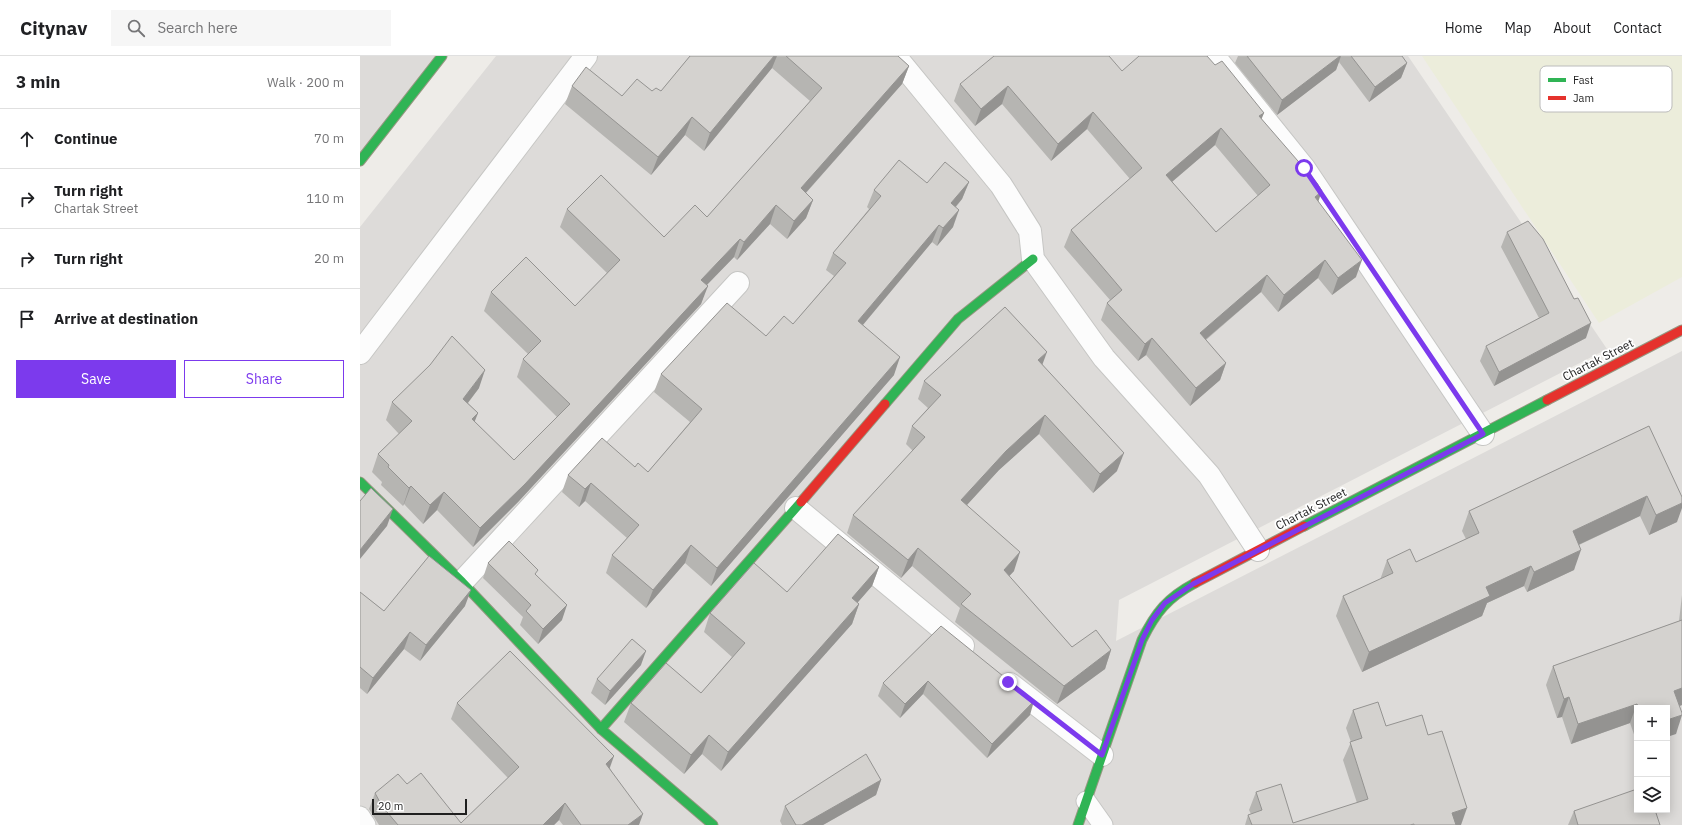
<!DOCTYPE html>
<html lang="en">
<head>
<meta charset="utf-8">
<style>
  body { margin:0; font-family:"IBM Plex Sans",sans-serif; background:#f6f6f6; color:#202124 }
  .controls { position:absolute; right:12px; bottom:12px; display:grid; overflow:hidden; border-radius:0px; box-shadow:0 2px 10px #0003 }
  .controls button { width:36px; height:36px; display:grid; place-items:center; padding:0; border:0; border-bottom:1px solid #e0e0e0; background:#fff; color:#202124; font:20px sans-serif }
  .scale { position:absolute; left:12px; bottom:10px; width:95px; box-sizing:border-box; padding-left:4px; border:2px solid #1f1f1f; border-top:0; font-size:11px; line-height:14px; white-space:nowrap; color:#1f1f1f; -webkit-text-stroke:3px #fff; paint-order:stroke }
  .stop { position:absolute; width:12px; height:12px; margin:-9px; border:3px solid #7c3aed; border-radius:50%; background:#fff }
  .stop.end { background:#7c3aed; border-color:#fff; box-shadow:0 1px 4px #0008 }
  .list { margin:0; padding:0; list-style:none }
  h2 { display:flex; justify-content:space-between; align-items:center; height:52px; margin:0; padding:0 16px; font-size:17px }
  h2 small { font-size:13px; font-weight:400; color:#757577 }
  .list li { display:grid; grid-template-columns:26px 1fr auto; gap:12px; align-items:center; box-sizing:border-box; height:60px; padding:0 16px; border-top:1px solid #e0e0e0 }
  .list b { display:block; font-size:15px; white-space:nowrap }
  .list p { margin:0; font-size:13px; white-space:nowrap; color:#757577 }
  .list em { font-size:13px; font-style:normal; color:#757577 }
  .actions { display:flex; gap:8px; padding:12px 16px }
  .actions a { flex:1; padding:9px 0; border:1px solid #7c3aed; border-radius:0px; text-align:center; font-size:14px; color:#7c3aed }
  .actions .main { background:#7c3aed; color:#fff }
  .icon { flex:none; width:22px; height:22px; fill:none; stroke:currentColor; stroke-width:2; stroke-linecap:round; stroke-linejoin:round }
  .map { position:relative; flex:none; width:1322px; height:769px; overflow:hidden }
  header { display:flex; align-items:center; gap:24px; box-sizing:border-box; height:56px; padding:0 20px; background:#fff; border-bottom:1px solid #e0e0e0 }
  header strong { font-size:19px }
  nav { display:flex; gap:22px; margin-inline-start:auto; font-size:14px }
  .search { width:280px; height:36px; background:#f6f6f6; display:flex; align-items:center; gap:10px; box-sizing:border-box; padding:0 14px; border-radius:0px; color:#757577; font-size:15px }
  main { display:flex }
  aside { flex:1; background:#fff }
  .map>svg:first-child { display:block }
  .residential { fill:#dddbd9; fill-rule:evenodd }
  .farmland { fill:#eceddb }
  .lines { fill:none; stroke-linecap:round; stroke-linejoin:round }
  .lane-casing { stroke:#c6c6c4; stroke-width:21 }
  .street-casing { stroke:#c6c6c4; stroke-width:24 }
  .fast-casing { stroke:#959780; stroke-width:11 }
  .jam-casing { stroke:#959780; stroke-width:11 }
  .lane { stroke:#fcfcfc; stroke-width:19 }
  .street { stroke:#fcfcfc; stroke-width:22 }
  .fast { stroke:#30b455; stroke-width:9 }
  .jam { stroke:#e5322d; stroke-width:9 }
  .wall { fill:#b6b5b2; fill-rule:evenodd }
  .shaded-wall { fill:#949391 }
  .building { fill:#d4d2cf; stroke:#949391; fill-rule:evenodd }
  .route { stroke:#7c3aed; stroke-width:5 }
  .labels { text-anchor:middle; stroke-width:3.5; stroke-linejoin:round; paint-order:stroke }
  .street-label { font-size:12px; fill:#1f1f1f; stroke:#fff }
  .key { fill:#fff; stroke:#bcbcbc; stroke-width:1 }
  .key-label { font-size:11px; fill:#1f1f1f }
</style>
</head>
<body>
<header>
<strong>Citynav</strong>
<div class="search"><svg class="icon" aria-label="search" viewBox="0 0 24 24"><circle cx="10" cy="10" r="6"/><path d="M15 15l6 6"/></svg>Search here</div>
<nav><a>Home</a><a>Map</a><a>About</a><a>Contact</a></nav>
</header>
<main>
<aside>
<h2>3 min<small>Walk · 200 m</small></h2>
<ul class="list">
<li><svg class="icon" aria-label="ahead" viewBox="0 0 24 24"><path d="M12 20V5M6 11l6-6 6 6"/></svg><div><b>Continue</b></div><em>70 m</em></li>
<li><svg class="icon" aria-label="right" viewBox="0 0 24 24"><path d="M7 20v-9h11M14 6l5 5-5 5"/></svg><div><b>Turn right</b><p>Chartak Street</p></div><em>110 m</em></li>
<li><svg class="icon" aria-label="right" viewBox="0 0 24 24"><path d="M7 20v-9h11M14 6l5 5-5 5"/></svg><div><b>Turn right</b></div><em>20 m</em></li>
<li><svg class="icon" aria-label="arrive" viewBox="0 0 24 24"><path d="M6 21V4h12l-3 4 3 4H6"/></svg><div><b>Arrive at destination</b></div></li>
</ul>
<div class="actions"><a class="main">Save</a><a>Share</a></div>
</aside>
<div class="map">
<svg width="1322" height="769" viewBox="0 0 1322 769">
  <rect width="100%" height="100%" fill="#eeece8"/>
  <g class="residential">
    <path d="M0,0H82L0,105Z"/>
    <path d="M136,0H1048L1247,293L759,544L756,585L1322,295V769H0V171ZM1277,652H1307V754H1277Z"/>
  </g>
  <path class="farmland" d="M1062,0H1322V221L1239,267Z"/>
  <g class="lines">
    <defs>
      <g id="lane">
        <path d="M726,745L743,769"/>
        <path d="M0,760L6,769"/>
      </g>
      <g id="street">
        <path d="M537,0L540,6L641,129L670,175L673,203L744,302L849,419L898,494"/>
        <path d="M854,0L944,112L1123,378"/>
        <path d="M0,297L226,0"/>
        <path d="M436,452L603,590"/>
        <path d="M102,526L378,227"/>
        <path d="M650,628L742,699"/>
      </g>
      <g id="fast">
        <path d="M0,105L82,0"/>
        <path d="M525,348L598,263L673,203"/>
        <path d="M0,426L102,526L241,673L353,769"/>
        <path d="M944,470L1187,344"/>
        <path d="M241,673L441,446"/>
        <path d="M718,769L782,584C796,556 807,542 835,527"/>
      </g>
      <g id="jam">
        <path d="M1187,344L1322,274"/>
        <path d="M441,446L525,348"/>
        <path d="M835,527L944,470"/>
      </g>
    </defs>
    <use href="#lane" class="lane-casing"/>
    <use href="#street" class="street-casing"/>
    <use href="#fast" class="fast-casing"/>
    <use href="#jam" class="jam-casing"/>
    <use href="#lane" class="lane"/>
    <use href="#street" class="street"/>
    <use href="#fast" class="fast"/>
    <use href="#jam" class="jam"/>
  </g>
  <g class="wall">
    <path d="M330,0H538L549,10L542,28L446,137L453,144L446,162L427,183L410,168L377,204L374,201L347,229L341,248L158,446L113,491L77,454L63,468L44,448L43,450L21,429L22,426L12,416L18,398L39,378L26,364L32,346L119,332L108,347L118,357L114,365L154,404L197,361L157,321L163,303L168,298L124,255L131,236L215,250L247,217L200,171L207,153L304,181L347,161L450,45L412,12L344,95L325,79L291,119L205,48L212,30L262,40L301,35Z"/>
    <path d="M878,0H1042L1047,7L1041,22L1009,46L979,6L976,14L917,59L875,7Z"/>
    <path d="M855,9L904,57L901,62L958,145L996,221L972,239L958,222L918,256L901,236L846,284L866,307L860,324L830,350L786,299L778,305L741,264L747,247L750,244L704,191L711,174L770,123L727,73L691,105L642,48L615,70L594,45L600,28L762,15ZM855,89L898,140L856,176L812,126Z"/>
    <path d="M609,126L602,143L596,151L593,171L577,190L572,186L503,269L534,319L351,530L325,507L286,552L246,517L252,499L267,482L225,445L219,451L202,436L208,419L275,411L288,416L330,366L294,336L301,318L406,280L433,268L474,220L466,214L473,197L509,153L507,151L514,134L567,127Z"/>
    <path d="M1147,176L1226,282L1134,330L1120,305L1126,290L1179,262L1141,191Z"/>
    <path d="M682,308L757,415L733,437L679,378L639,414L607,449L654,515L649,520L712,591L751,594L745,613L697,648L595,566L600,552L552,510L541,522L487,477L493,459L553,395L546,388L552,370L568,352L558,343L564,325Z"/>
    <path d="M1289,370L1317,466L1289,479L1280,460L1219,489L1214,514L1167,536L1164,530L1127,547L1122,560L1002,616L976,560L983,540L1020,524L1027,504L1056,506L1106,483L1102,475L1109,455Z"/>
    <path d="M128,507L176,519L202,564L178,588L160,569L163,561L123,522Z"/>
    <path d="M519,511L512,530L497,547L499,548L492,568L361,715L342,698L324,718L264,666L271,647L341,637L372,601L344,576L350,557Z"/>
    <path d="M0,536L24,555L105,550L60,605L44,593L7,638L0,632Z"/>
    <path d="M1322,539V649L1320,650L1316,678L1307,652H1277V687L1270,667L1211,688L1202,661L1197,662L1186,629L1193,610L1319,565Z"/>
    <path d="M581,570L670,659L627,702L563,638L540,662L518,640L523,627Z"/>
    <path d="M281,609L245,649L231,637L237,623Z"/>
    <path d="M97,647L250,712L279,769H203L199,764L194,769H19L9,753L15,737L47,728L101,767L148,722L91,663Z"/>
    <path d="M993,654L1026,670L1068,679L1101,769H885L888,759L891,758L889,754L896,736L933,767L997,747L983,704L991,686L986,672Z"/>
    <path d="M521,724L516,739L463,769H422L420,765L425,750Z"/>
    <path d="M1214,755L1300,769H1208Z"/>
  </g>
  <g class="shaded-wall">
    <path d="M414,0H417L412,12L344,95L350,77Z"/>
    <path d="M980,0H981L976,14L917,59L922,44Z"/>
    <path d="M1047,7L1041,22L1009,46L1015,31Z"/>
    <path d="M549,10L542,28L434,150L441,132Z"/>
    <path d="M648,30L642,48L615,70L621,53Z"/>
    <path d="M733,56L727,73L691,105L698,88Z"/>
    <path d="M904,57L897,74L899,60Z"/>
    <path d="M332,61L325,79L291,119L298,101Z"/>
    <path d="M861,72L855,89L800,136L806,119Z"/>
    <path d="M609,126L602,143L584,164L591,147Z"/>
    <path d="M962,135L956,152L955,141Z"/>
    <path d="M453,144L446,162L427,183L434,165Z"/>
    <path d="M416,149L410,168L377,204L384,186Z"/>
    <path d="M599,154L593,171L577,190L583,172Z"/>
    <path d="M579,169L572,186L491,283L498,265Z"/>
    <path d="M380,183L374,201L334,242L341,224Z"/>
    <path d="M965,204L958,222L918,256L924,239Z"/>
    <path d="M1002,204L996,221L972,239L978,222Z"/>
    <path d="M907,219L901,236L833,294L840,277Z"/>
    <path d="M348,230L341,248L158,446L113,491L120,472Z"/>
    <path d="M1231,267L1226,282L1134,330L1139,316Z"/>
    <path d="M792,282L786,299L778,305L785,288Z"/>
    <path d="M687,296L680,315L678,304Z"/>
    <path d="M540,301L534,319L351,530L357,512Z"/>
    <path d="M866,307L860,324L830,350L836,332Z"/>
    <path d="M125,314L119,332L97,361L103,343Z"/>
    <path d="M118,357L111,375L112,363Z"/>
    <path d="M685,359L679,378L639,414L594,463L601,444L646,395Z"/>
    <path d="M764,397L757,415L733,437L740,418Z"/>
    <path d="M231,427L225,445L219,451L225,433Z"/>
    <path d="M51,430L44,448L43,450L49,432Z"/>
    <path d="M84,436L77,454L63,468L70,449Z"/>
    <path d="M1287,440L1280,460L1205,495L1213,475Z"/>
    <path d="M1322,447V452L1317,466L1289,479L1296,459Z"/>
    <path d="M33,453L27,470L0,503V494Z"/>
    <path d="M331,489L325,507L286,552L293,534Z"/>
    <path d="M558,492L552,510L541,522L548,504Z"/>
    <path d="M1221,494L1214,514L1167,536L1174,516Z"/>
    <path d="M660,496L654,515L637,533L644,514Z"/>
    <path d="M1171,510L1164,530L1127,547L1122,560L1002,616L1009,596L1126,531Z"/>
    <path d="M519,511L512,530L485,561L492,542Z"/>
    <path d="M111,534L105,550L60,605L66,589Z"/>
    <path d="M499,548L492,568L361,715L368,696Z"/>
    <path d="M207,549L202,564L178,588L183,573Z"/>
    <path d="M50,576L44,593L7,638L13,622Z"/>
    <path d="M751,594L745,613L697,648L704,630Z"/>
    <path d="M286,595L281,609L245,649L250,635Z"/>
    <path d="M568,625L563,638L540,662L545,648Z"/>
    <path d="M1322,632V649L1307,654L1314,635Z"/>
    <path d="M1209,641L1202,661L1197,662L1204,643Z"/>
    <path d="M674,645L670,659L627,702L632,688Z"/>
    <path d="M1277,648L1270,667L1211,688L1218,668Z"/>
    <path d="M1322,659L1316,678L1307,681V664Z"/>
    <path d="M349,679L342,698L324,718L331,699Z"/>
    <path d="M254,700L248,717L246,708Z"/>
    <path d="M521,724L516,739L463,769H442Z"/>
    <path d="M205,747L199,764L194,769H183Z"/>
    <path d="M1107,752L1101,769H1088L1092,757Z"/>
    <path d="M283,758L279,769H268Z"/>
  </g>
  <g class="building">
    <path d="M330,0H414L350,77L332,61L298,101L212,30L226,11L262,40L277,23L292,35L296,32L301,35Z"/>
    <path d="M426,0H538L549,10L441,132L453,144L434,165L416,149L384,186L380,183L341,224L348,230L165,428L120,472L84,436L70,449L51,430L49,432L28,411L29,409L18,398L52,365L32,346L70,309L92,280L125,314L103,343L118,357L112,363L154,404L210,348L163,303L181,285L131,236L166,201L215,250L260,204L207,153L241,119L304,181L335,149L347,161L462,32Z"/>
    <path d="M634,0H749L762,15L779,0H847L855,9L862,5L904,57L899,60L957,127L962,135L955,141L1002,204L978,222L965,204L924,239L907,219L840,277L866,307L836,332L792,282L785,288L747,247L762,234L711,174L782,112L733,56L698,88L648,30L621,53L600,28ZM861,72L910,129L856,176L806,119Z"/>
    <path d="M887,0H980L922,44Z"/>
    <path d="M991,0H1042L1047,7L1015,31Z"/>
    <path d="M539,104L567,127L585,106L609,126L591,147L599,154L583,172L579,169L498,265L540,301L357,512L331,489L293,534L252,499L279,469L231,427L225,433L208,419L242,382L275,411L278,407L288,416L342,353L301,318L367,247L406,280L424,260L433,268L486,207L473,197L521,140L514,134Z"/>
    <path d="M1168,165L1183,183L1214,243L1218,242L1231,267L1139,316L1126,290L1189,257L1147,176Z"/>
    <path d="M645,251L687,296L678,304L764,397L740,418L685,359L646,395L601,444L660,496L644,514L712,591L736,574L751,594L704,630L601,548L611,538L558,492L548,504L493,459L565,381L552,370L581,339L564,325Z"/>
    <path d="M1289,370L1322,441V447L1296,459L1287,440L1213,475L1221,494L1174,516L1171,510L1126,531L1130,540L1009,596L983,540L1033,517L1027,504L1050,493L1056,506L1119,477L1109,455Z"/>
    <path d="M11,432L33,453L0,494V445Z"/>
    <path d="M478,478L519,511L492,542L499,548L368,696L349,679L331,699L271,647L306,607L341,637L385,587L350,557L394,507L427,536Z"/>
    <path d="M149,485L178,514L175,518L207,549L183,573L166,555L171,549L128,507Z"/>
    <path d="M69,500L111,534L66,589L50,576L13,622L0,611V536L24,555Z"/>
    <path d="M1322,564V632L1314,635L1322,657V659L1307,664V652H1279L1277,648L1218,668L1209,641L1204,643L1193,610Z"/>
    <path d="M581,570L674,645L632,688L568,625L545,648L523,627Z"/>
    <path d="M272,583L286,595L250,635L237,623Z"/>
    <path d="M150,595L254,700L246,708L283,758L268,769H221L205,747L183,769H38L22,750L15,737L38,718L47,728L61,717L101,767L159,711L97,647Z"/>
    <path d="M1018,646L1026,670L1062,659L1068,679L1082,675L1107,752L1092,757L1096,769H1054V768L1050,769H892L888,759L902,754L896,736L921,728L933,767L1008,743L990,686L1002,682L993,654Z"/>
    <path d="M506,698L521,724L442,769H436L425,750Z"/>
    <path d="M1277,733V754H1295L1300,769H1218L1214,755Z"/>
  </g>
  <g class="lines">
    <path class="route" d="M648,626L742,699L782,584L792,564L805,547L833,528L1123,378L944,112"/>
  </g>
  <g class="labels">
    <g class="street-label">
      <text transform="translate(1238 304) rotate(-27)" y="4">Chartak Street</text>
      <text transform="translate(951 453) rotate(-27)" y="4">Chartak Street</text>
    </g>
  </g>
  <rect x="1180" y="10" width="132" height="46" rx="6" class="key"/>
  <rect x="1188" y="22" width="18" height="4" fill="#30b455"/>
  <rect x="1188" y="40" width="18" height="4" fill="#e5322d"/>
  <g class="key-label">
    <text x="1213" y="28">Fast</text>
    <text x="1213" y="46">Jam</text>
  </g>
</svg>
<div class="controls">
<button>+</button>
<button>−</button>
<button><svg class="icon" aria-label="layers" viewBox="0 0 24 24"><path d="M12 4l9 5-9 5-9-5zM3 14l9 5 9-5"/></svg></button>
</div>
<div class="scale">20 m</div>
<div class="stop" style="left:944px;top:112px"></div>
<div class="stop end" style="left:648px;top:626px"></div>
</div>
</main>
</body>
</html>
